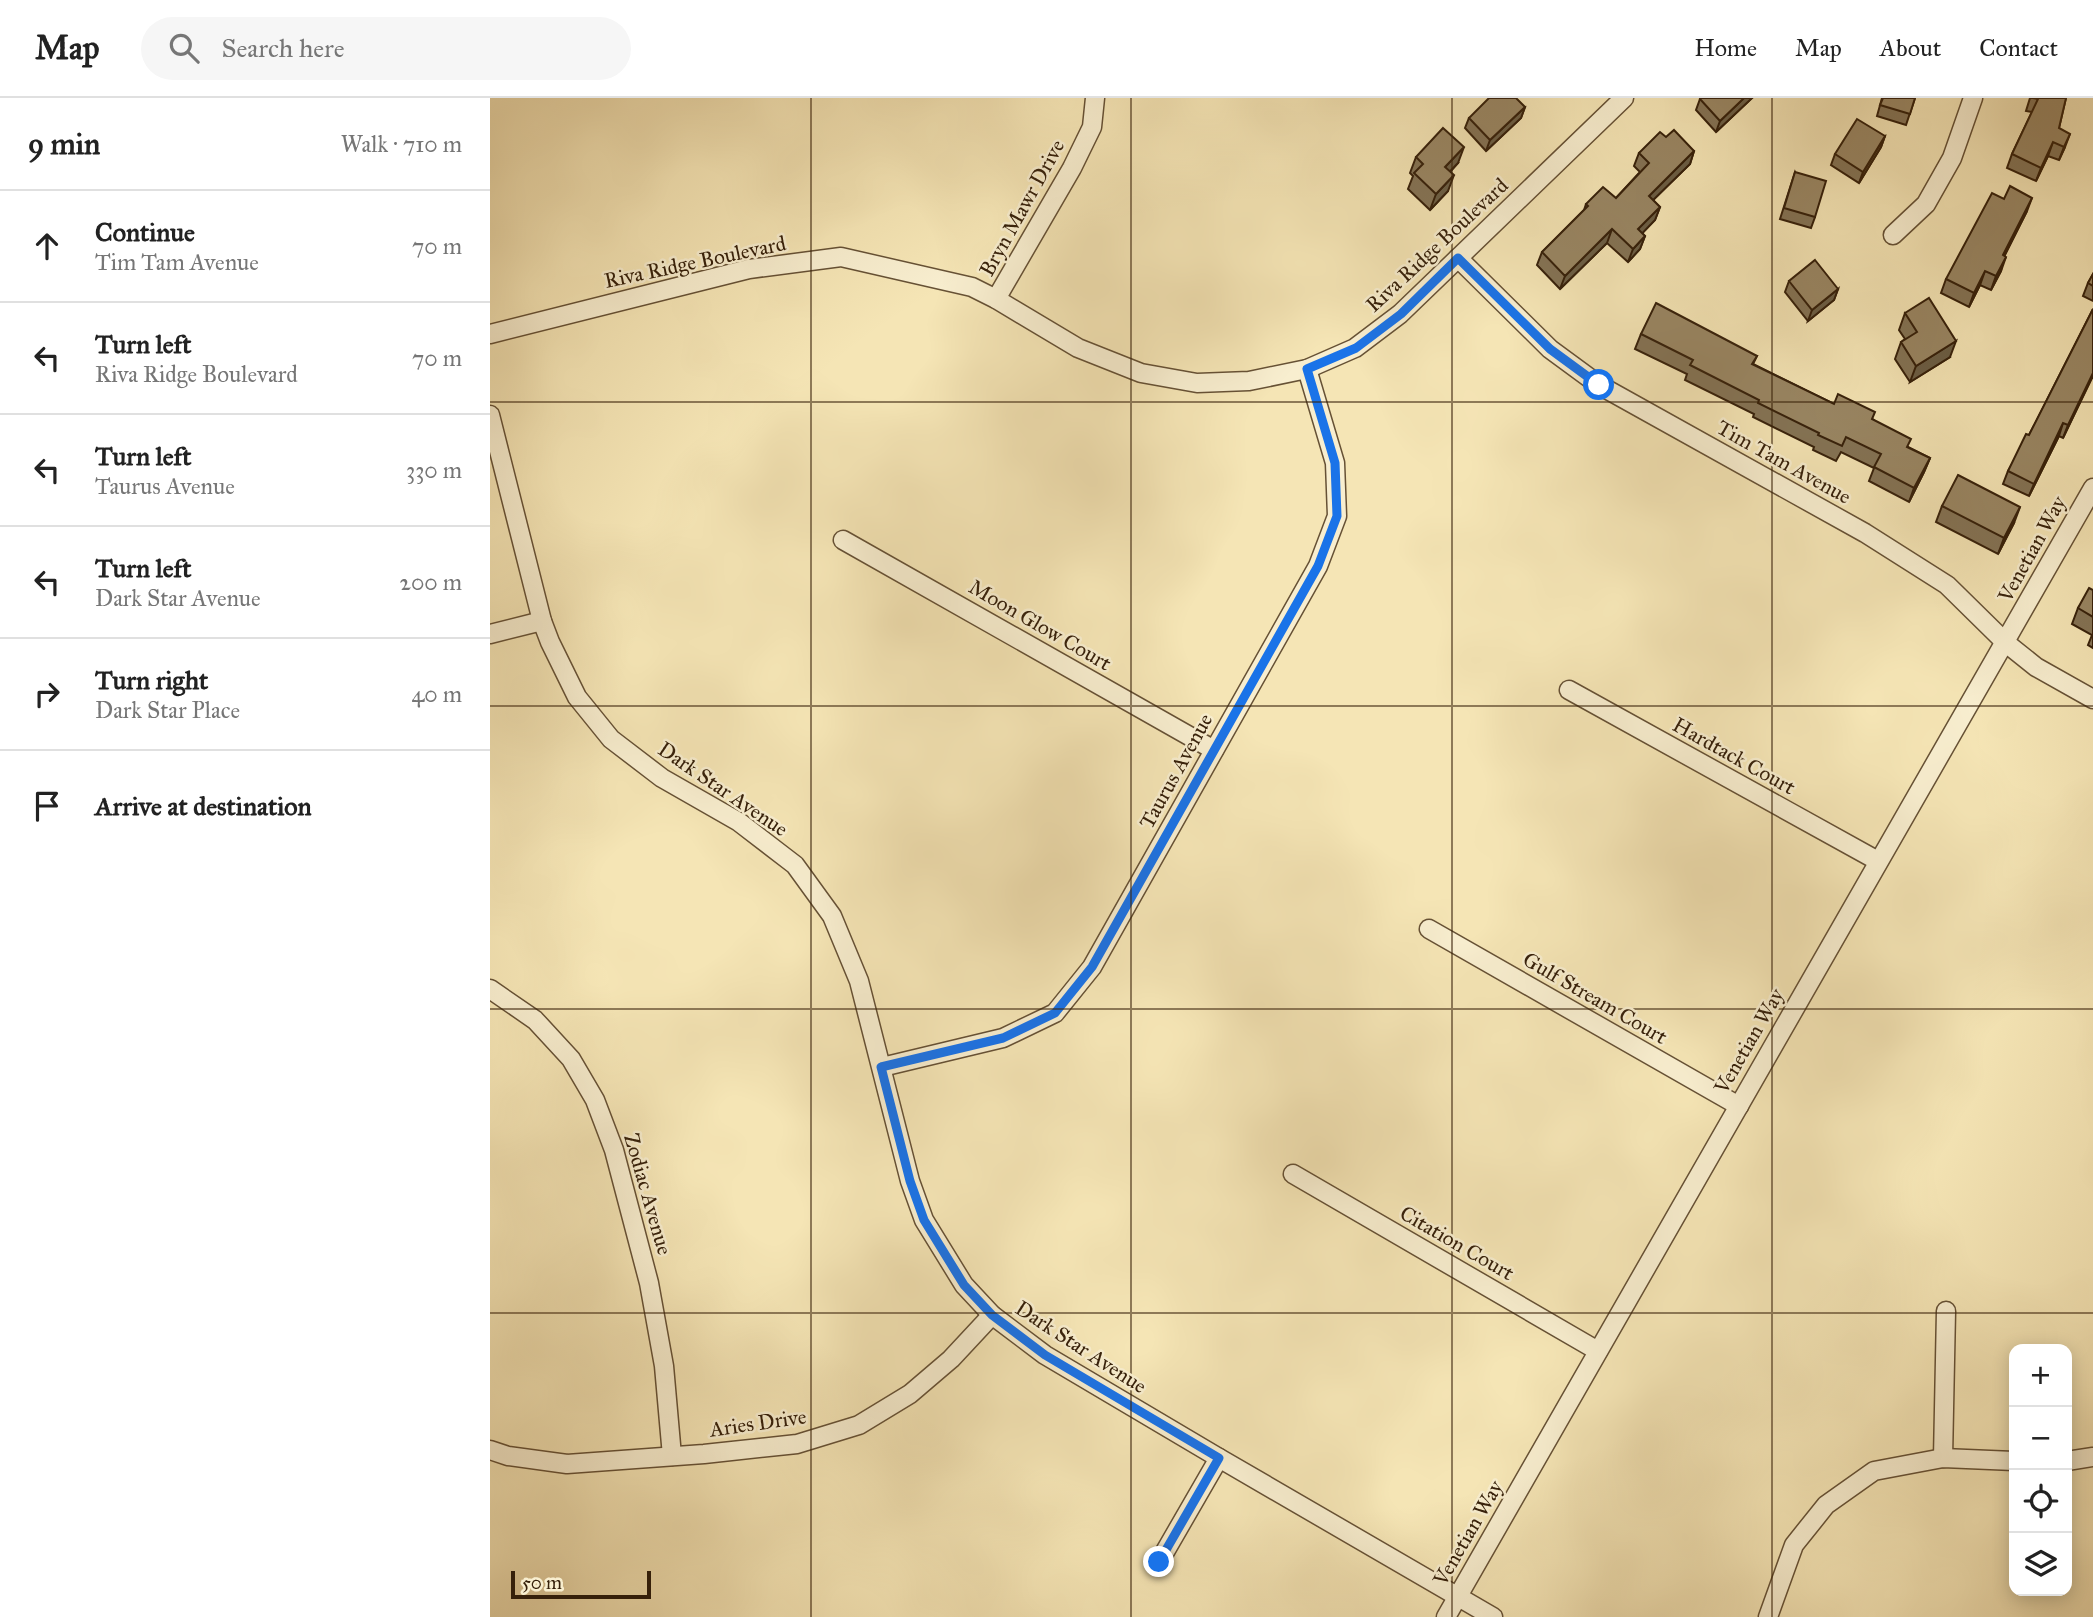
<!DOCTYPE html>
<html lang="en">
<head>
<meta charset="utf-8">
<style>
  body { margin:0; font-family:"IM FELL Great Primer",serif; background:#f6f6f6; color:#222 }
  .controls { position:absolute; right:21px; bottom:21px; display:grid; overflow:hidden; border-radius:14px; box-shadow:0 4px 18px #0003 }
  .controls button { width:63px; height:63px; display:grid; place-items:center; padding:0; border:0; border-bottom:2px solid #e0e0e0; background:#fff; color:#222; font:35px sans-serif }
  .scale { position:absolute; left:21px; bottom:18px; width:140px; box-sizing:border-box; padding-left:7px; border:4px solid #36200a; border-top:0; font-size:19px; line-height:24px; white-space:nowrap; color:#36200a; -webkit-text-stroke:5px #f8eecf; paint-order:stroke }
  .stop { position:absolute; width:21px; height:21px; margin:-16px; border:5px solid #1a73e8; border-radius:50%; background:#fff }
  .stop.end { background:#1a73e8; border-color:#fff; box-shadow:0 2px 7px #0008 }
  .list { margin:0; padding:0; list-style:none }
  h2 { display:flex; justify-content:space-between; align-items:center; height:91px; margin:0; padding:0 28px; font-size:30px }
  h2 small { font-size:23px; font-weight:400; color:#767676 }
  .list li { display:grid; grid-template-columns:46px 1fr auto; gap:21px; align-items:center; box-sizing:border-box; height:112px; padding:0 28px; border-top:2px solid #e0e0e0 }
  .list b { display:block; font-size:26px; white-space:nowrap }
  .list p { margin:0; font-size:23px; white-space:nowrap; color:#767676 }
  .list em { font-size:23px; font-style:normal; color:#767676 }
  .icon { flex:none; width:38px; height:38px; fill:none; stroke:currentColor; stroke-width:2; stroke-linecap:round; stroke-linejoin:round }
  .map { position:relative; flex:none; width:1603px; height:1519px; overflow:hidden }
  header { display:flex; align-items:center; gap:42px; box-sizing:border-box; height:98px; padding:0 35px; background:#fff; border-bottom:2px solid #e0e0e0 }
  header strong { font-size:33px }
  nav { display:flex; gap:38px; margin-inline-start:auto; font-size:24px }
  .search { width:490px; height:63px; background:#f6f6f6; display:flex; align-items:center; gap:18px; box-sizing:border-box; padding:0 24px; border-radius:38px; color:#767676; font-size:26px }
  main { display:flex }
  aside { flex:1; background:#fff }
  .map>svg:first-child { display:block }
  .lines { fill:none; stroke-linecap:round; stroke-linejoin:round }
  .minor-casing { stroke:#665135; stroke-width:21 }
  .minor { stroke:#f8eecf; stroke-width:18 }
  .wall { fill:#847355; stroke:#36200a; stroke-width:2 }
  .shaded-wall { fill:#6b5e45; stroke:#36200a; stroke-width:2 }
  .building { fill:#998663; stroke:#36200a; stroke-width:2 }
  .route { stroke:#1a73e8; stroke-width:9 }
  .grid { fill:none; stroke:#36200a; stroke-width:2; stroke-opacity:0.55 }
  .labels { text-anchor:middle; stroke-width:5; stroke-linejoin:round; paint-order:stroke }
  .street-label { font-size:21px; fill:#36200a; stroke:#f8eecf }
</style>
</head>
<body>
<header>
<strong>Map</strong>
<div class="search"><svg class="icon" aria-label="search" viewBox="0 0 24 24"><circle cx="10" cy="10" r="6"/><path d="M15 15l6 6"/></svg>Search here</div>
<nav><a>Home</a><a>Map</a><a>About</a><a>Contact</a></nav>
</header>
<main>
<aside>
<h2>9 min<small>Walk · 710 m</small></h2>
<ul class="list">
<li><svg class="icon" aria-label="ahead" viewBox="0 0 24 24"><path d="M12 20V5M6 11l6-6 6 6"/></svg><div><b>Continue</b><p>Tim Tam Avenue</p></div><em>70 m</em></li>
<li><svg class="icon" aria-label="left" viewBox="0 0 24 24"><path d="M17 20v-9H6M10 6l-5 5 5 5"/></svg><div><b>Turn left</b><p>Riva Ridge Boulevard</p></div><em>70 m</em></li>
<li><svg class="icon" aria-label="left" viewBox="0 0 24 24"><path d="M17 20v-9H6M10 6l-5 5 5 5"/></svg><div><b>Turn left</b><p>Taurus Avenue</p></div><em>330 m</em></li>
<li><svg class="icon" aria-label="left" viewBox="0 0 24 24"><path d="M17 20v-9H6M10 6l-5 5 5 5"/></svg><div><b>Turn left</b><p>Dark Star Avenue</p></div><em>200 m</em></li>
<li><svg class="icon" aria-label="right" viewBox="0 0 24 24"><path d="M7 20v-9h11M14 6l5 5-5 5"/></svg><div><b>Turn right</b><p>Dark Star Place</p></div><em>40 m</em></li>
<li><svg class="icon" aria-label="arrive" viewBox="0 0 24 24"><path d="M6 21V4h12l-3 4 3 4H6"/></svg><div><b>Arrive at destination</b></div></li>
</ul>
</aside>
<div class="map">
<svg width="1603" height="1519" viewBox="0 0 1603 1519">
  <rect width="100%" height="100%" fill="#f5e5b5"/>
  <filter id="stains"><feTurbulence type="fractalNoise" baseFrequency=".00286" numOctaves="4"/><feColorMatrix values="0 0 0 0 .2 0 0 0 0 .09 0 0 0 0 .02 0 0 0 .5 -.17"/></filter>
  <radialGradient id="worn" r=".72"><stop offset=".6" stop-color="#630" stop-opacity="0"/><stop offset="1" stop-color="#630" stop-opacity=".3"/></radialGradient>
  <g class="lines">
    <defs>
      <g id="minor">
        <path d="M1403,137L1436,106L1462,60L1483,0"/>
        <path d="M968,160L1060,251L1109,287L1375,435L1457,487L1516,545L1546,569L1603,601"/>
        <path d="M506,201L582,70L602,29L605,0"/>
        <path d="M0,236L259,171L351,159L482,189L506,201L588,250L651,275L707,285L759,283L817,271L865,250L910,216L1134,0"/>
        <path d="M0,317L52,523L60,544L87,599L121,641L172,680L249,724L305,767L342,818L369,883L420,1083L434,1122L474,1187L502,1217L555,1257L729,1360L1003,1519"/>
        <path d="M353,442L724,652"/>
        <path d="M0,536L52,523"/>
        <path d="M1079,592L1388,763"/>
        <path d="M939,831L1249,1008"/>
        <path d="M0,891L45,922L81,961L105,1002L124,1052L159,1185L174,1268L182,1358"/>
        <path d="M392,969L513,940L565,915L602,869L828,468L847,418L845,365L817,271"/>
        <path d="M803,1076L1108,1253"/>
        <path d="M0,1352L18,1358L77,1366L214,1356L307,1346L369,1327L420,1296L461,1261L502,1217"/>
        <path d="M1453,1360L1456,1213"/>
        <path d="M1577,1363L1603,1359"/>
        <path d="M669,1464L729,1360"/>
        <path d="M956,1519L1603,390"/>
        <path d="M1278,1519L1304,1447L1336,1407L1384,1373L1453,1360L1524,1363"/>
      </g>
    </defs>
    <use href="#minor" class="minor-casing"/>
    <use href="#minor" class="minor"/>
  </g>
  <g class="wall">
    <path d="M1262,0L1226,34L1206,12L1210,1Z"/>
    <path d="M1392,0H1425L1416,27L1387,18Z"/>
    <path d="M1540,0H1576L1569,30L1575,49L1569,62L1558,58L1546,83L1517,70L1522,56L1542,14L1536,13Z"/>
    <path d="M1035,9L1031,20L996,53L975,30L979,20Z"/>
    <path d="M1395,38L1391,49L1369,85L1341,67L1345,56Z"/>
    <path d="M1176,39L1204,53L1200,66L1163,102L1170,109L1165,122L1152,135L1155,138L1150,151L1138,164L1117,145L1070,191L1047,167L1052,154L1094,112L1096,106L1126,100L1150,74L1144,68L1149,55Z"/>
    <path d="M926,59L968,65L960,74L958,93L940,112L918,91L923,78L920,75Z"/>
    <path d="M1305,74L1325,119L1321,130L1290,121Z"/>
    <path d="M1537,113L1514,158L1511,173L1501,192L1490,187L1479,209L1451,195L1456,181Z"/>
    <path d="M1603,176V203L1593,198L1598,185Z"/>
    <path d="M1299,183L1348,191L1344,202L1318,223L1295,194Z"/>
    <path d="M1603,211V280H1602L1573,340L1569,338L1539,398L1513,386L1518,373L1539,337Z"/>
    <path d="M1415,215L1460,259L1420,284L1405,261L1411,244L1415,241L1409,232Z"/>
    <path d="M1151,236L1267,258L1263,266L1344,306L1382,321L1418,349L1440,360L1434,374L1419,404L1379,383L1384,370L1351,354L1346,363L1323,352L1324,349L1263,319L1264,316L1195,282L1197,276L1145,251Z"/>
    <path d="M1452,408L1524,425L1508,456L1446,424Z"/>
    <path d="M1603,492V550L1598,547L1602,537L1582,526L1588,510Z"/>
  </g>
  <g class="shaded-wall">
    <path d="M1254,0H1262L1226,34L1230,23Z"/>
    <path d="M1035,9L1031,20L996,53L1000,42Z"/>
    <path d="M1580,36L1575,49L1569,62L1574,49Z"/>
    <path d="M1395,38L1391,49L1369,85L1373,74Z"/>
    <path d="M1563,44L1558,58L1546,83L1551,70Z"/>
    <path d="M974,49L968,65L949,85L955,69Z"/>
    <path d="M1204,53L1200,66L1154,111L1159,98Z"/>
    <path d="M964,77L958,93L940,112L946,96Z"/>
    <path d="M1542,100L1537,113L1508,171L1513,157Z"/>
    <path d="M1170,109L1165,122L1143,145L1148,131Z"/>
    <path d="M1122,131L1117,145L1070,191L1075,178Z"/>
    <path d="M1155,138L1150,151L1138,164L1143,151Z"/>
    <path d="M1516,159L1511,173L1501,192L1506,178Z"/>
    <path d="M1495,173L1490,187L1479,209L1484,195Z"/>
    <path d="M1348,191L1344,202L1318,223L1322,212Z"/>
    <path d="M1466,243L1460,259L1420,284L1426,268Z"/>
    <path d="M1603,275V277L1573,340L1578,327Z"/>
    <path d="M1573,325L1569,338L1539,398L1544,386Z"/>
    <path d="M1440,360L1434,374L1419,404L1424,390Z"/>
    <path d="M1530,409L1524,425L1508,456L1514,440Z"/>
  </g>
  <g class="building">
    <path d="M999,0H1026L1035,9L1000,42L979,20Z"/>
    <path d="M1211,0H1254L1230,23L1210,1Z"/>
    <path d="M1393,0H1425L1420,16L1390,7Z"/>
    <path d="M1543,0H1576L1569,30L1580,36L1574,49L1563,44L1551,70L1522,56L1548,1Z"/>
    <path d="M1367,21L1395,38L1373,74L1345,56Z"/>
    <path d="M953,30L974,49L955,69L964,77L946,96L924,75L933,66L926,59Z"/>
    <path d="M1184,32L1204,53L1159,98L1170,109L1148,131L1155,138L1143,151L1122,131L1075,178L1052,154L1098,108L1096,106L1113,89L1126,100L1159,65L1149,55L1170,34L1176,39Z"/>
    <path d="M1305,74L1336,83L1325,119L1294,110Z"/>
    <path d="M1520,88L1542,100L1513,157L1516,159L1506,178L1495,173L1484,195L1456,181L1502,95L1514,101Z"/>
    <path d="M1325,162L1348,191L1322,212L1299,183Z"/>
    <path d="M1603,176V188L1598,185Z"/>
    <path d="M1439,200L1466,243L1426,268L1411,244L1427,234L1415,215Z"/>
    <path d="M1166,205L1267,258L1262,266L1344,306L1348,296L1385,314L1382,321L1421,341L1417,349L1440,360L1424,390L1384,369L1391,356L1356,339L1352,348L1328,337L1329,335L1268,305L1269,302L1200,267L1203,262L1151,236Z"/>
    <path d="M1603,211V275L1578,327L1573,325L1544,386L1518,373L1536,336L1539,337Z"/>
    <path d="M1468,377L1530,409L1514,440L1452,408Z"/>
    <path d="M1599,490L1603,492V519L1588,510Z"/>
  </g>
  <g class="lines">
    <path class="route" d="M669,1464L729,1360L555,1257L502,1217L474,1187L434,1122L420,1083L391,969L513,940L565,915L602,869L828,468L847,418L845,365L817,271L866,250L911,216L968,160L1060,251L1109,287"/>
  </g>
  <path class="grid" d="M321,0V1519M641,0V1519M962,0V1519M1282,0V1519M0,304H1603M0,608H1603M0,911H1603M0,1215H1603"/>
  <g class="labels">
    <g class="street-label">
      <text transform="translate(532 110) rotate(-61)" y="7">Bryn Mawr Drive</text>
      <text transform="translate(947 147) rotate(-43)" y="7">Riva Ridge Boulevard</text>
      <text transform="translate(205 164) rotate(-12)" y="7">Riva Ridge Boulevard</text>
      <text transform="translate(1294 364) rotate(29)" y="7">Tim Tam Avenue</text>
      <text transform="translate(1542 451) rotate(-61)" y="7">Venetian Way</text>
      <text transform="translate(550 527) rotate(30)" y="7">Moon Glow Court</text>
      <text transform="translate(1244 658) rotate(29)" y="7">Hardtack Court</text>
      <text transform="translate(686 673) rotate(-61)" y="7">Taurus Avenue</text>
      <text transform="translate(233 691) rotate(34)" y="7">Dark Star Avenue</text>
      <text transform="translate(1105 900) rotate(30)" y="7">Gulf Stream Court</text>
      <text transform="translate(1259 943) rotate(-60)" y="7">Venetian Way</text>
      <text transform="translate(158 1096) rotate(74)" y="7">Zodiac Avenue</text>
      <text transform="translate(967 1145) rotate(30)" y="7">Citation Court</text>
      <text transform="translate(591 1249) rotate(33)" y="7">Dark Star Avenue</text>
      <text transform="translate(268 1325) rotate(-8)" y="7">Aries Drive</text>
      <text transform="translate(978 1435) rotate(-60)" y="7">Venetian Way</text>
    </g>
  </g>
  <rect width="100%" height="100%" filter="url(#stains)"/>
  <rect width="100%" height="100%" fill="url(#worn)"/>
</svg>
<div class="controls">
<button>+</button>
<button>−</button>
<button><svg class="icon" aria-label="locate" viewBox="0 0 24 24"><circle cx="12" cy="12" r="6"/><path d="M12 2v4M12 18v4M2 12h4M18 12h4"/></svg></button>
<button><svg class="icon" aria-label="layers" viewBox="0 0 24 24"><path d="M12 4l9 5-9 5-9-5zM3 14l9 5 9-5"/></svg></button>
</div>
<div class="scale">50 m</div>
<div class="stop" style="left:1109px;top:287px"></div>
<div class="stop end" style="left:669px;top:1464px"></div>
</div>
</main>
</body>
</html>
